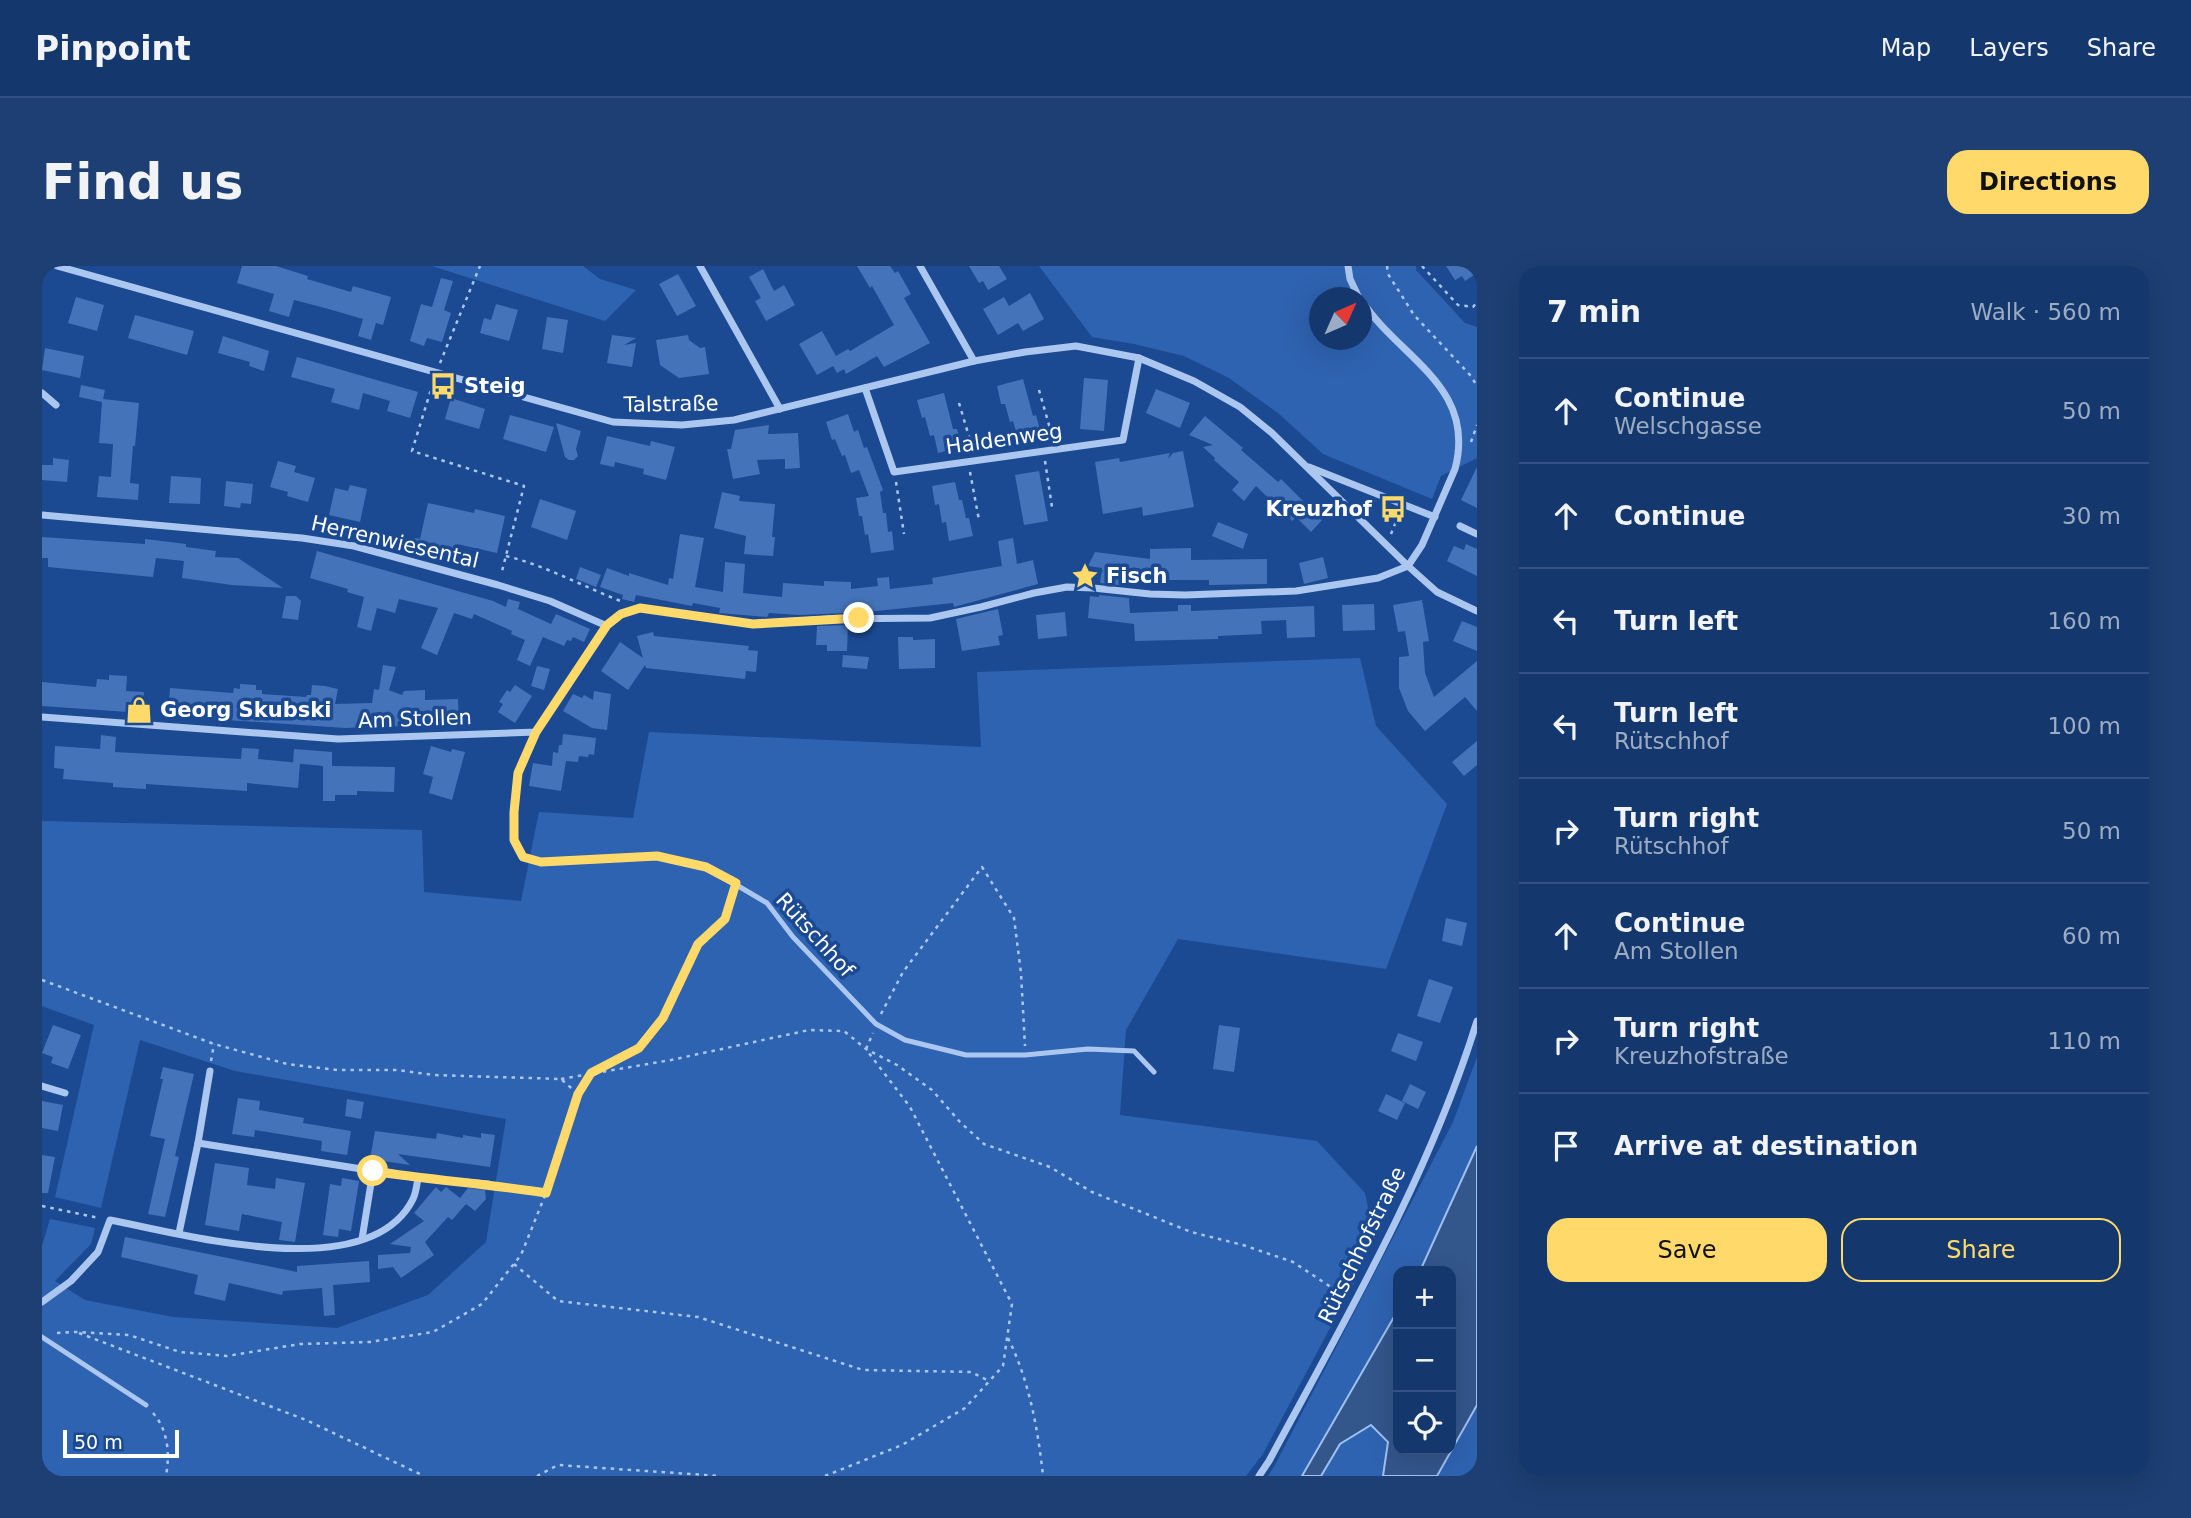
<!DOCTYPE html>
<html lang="en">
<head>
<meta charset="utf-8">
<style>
  body { margin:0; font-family:"DejaVu Sans",sans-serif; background:#1d3f73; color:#f1f3f6 }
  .controls { position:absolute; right:21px; bottom:21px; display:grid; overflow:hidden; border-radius:14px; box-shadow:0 7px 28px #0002 }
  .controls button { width:63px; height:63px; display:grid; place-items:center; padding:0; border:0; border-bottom:2px solid #335281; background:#14386e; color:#f1f3f6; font:35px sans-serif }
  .compass { position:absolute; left:1267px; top:21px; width:63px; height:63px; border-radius:50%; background:#14386e; box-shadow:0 7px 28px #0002; rotate:45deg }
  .scale { position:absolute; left:21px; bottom:18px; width:116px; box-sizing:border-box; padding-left:7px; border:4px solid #fff; border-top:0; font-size:19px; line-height:24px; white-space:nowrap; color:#fff; -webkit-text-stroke:5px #1b4a93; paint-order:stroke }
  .stop { position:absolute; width:21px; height:21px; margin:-16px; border:5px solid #ffda6a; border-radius:50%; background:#fff }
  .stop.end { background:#ffda6a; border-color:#fff; box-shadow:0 2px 7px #0008 }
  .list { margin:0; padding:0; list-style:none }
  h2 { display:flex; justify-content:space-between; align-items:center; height:91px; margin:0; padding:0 28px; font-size:30px }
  h2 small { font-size:23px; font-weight:400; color:#9dacc2 }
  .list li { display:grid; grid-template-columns:46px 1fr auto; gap:21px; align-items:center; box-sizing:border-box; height:105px; padding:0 28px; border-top:2px solid #335281 }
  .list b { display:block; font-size:26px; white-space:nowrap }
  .list p { margin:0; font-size:23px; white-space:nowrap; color:#9dacc2 }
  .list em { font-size:23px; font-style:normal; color:#9dacc2 }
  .actions { display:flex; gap:14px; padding:21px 28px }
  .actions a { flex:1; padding:16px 0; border:2px solid #ffda6a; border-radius:21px; text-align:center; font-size:24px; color:#ffda6a }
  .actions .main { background:#ffda6a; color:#111 }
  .icon { flex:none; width:38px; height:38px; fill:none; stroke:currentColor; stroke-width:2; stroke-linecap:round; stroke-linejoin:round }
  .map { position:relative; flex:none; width:1435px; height:1210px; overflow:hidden; border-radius:21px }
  header { display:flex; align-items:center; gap:42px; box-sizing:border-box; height:98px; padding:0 35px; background:#14386e; border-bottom:2px solid #335281 }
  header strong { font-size:33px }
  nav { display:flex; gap:38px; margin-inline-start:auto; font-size:24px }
  .intro { display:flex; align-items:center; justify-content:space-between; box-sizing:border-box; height:168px; padding:0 42px }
  h1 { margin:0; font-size:49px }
  .button { padding:18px 32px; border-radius:21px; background:#ffda6a; color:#111; font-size:24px; font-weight:700 }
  main { display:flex; gap:42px; padding:0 42px }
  aside { flex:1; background:#14386e; border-radius:21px; box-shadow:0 7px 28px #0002 }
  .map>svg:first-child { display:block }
  .green { fill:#2e63b1; fill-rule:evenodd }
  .water { fill:#33568b; stroke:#9fc1f1; stroke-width:2 }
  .building { fill:#4473b9 }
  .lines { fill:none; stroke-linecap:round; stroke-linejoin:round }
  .path { stroke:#acc7ef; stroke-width:2.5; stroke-dasharray:3.5 5; stroke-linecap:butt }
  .service { stroke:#acc7ef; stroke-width:5 }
  .minor { stroke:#acc7ef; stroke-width:7 }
  .route { stroke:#ffda6a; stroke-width:9 }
  .labels { text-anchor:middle; stroke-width:7; stroke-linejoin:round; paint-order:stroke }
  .poi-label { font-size:21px; font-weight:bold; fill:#fff; stroke:#1b4a93; text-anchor:start }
  .street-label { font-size:21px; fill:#fff; stroke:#1b4a93 }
</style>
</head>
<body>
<header>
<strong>Pinpoint</strong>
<nav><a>Map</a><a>Layers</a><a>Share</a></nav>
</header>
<div class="intro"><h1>Find us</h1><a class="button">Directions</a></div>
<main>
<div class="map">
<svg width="1435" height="1210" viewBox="0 0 1435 1210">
  <rect width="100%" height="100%" fill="#1b4a93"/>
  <g class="green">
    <path d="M390,0H541L558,13L594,24L563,55Z"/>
    <path d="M997,0H1374V4L1423,57L1435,61V192L1399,210L1390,233L1281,188L1236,147L1187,112L1142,90L1092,78L1050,71ZM1278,32H1320V74H1278Z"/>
    <path d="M1318,392L1334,460L1405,538L1344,703L1136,673L1084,764L1078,849L1275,875L1323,927L1332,971L1311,1020L1291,1026L1296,1047L1221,1188L1204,1210H0V980L8,953L53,962L49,978L13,1015L43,1034L131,1051L295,1062L386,1029L444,976L464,853L193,805L98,774L59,942L13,931L52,759L0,740V555L380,564L382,626L479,635L497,546L591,552L607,466L939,481L935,406Z"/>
    <path d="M1435,791V880L1381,1000L1378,1005H1356V1044L1260,1210H1226L1233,1199L1411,856Z"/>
    <path d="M1435,1139V1210H1395Z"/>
    <path d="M1329,1159L1346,1176L1341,1210H1279L1298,1178Z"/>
  </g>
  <path class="water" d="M1435,880V1139L1395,1210H1341L1346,1176L1329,1159L1298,1178L1279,1210H1260L1356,1044V1184H1409V1005H1378Z"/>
  <g class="building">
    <path d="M200,0H234L266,10L265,13L309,26L311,20L349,31L341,59L334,57L329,74L316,70L321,53L283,42L252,34L247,51L227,45L232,28L195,17Z"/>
    <path d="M815,0H848L853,7L856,5L869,28L862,32L888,77L842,101L835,90L804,108L802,103L795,107L791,100L775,109L757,78L780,65L794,90L806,83L808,85L852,59L830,20L828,22Z"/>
    <path d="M927,0H957L965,13L946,24L941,15L937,17Z"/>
    <path d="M1404,0H1435V7L1423,15L1420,10L1413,14Z"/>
    <path d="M721,3L732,25L742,19L753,39L724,55L713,35L719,32L707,11Z"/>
    <path d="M636,8L654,40L635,50L617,18Z"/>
    <path d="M399,12L411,15L402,44L409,47L400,76L385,72L382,80L368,75L379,38L390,41Z"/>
    <path d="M988,27L1002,53L981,65L976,57L956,69L941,43L962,31L967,40Z"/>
    <path d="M34,31L62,39L55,65L26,57Z"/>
    <path d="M454,38L476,44L467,75L438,67L442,52L449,54Z"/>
    <path d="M93,49L152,65L145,89L86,72Z"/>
    <path d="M505,51L526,54L521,87L500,83Z"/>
    <path d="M570,69L594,72L582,79L594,77L590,101L565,97Z"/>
    <path d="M646,69L647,74L658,82L663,81L667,108L637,112L618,99L614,74Z"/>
    <path d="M181,70L227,85L222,105L207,100L208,96L176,87Z"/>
    <path d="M3,82L42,90L38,112L0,104Z"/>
    <path d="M255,91L376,126L368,152L345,145L348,135L321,127L317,144L289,136L293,123L249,111Z"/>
    <path d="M1042,112L1066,114L1062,165L1038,163Z"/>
    <path d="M981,113L991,150L994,149L999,167L976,173L971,155L968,156L963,138H959L955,120Z"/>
    <path d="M39,119L63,124L61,133L97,137L93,180H91L88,217L97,218L96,234L55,231L57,210L69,211L71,178L57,177L60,136L37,131Z"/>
    <path d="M1114,123L1148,137L1138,162L1104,147Z"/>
    <path d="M902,127L911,163H915L920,181L896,187L892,169L888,170L883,151L880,152L875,134Z"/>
    <path d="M409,132L443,143L437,163L403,153Z"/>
    <path d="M806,148L812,166L816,164L822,182L825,181L841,224L838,226L841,247H844L846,266L850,265L852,284L829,287L826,268L823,269L820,250H817L814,232L827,230L817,204L809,207L803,189L800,190L793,173L790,174L784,156Z"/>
    <path d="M468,149L512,161L504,186L461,173Z"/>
    <path d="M1163,150L1201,182L1199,184L1236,216L1239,213L1280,254L1269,266L1254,251L1250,255L1214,220L1202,235L1190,224L1197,216L1172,194L1173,192L1161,181L1171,179L1147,169Z"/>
    <path d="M514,157L539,165L534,183L536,190L532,194H527L523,191Z"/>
    <path d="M727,159L726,168L756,167L758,202L743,203V193L715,194L718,208L691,213L685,183H689L693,164Z"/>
    <path d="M565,170L608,180L609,175L633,181L624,214L601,208L602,203L573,196L572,201L558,198Z"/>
    <path d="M1141,185L1152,241L1101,250L1100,241L1061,248L1053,196L1077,192L1078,196L1128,187L1126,193L1131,187Z"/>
    <path d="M11,192L27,194L25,216L0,214V199H11Z"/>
    <path d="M236,195L254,200L252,206L273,212L266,236L245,230L246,226L228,221Z"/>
    <path d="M1435,201V242L1419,234Z"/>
    <path d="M997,205L1006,255L982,259L973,209Z"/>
    <path d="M129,210L159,212L158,238L127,237Z"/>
    <path d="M184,215L211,218L209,238L199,237L198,242L182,240Z"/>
    <path d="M913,216L917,234H920L924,252H927L931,270L907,275L904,256L900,257L897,238L893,239L890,220Z"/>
    <path d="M308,219L325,223L318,256L287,249L293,222L306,225Z"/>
    <path d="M680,226L698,230L697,235L733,238L730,271H733L731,290L702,288L704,270L672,262Z"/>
    <path d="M498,233L534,245L525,274L489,261Z"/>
    <path d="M386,237L432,247L433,243L463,250L455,287L415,278L412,295L370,286L373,272L378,273Z"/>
    <path d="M1176,256L1206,268L1201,283L1170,270Z"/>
    <path d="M638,268L662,272L653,321L681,326L683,296L703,298L701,327L740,331L741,317L782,320V315L809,316V323L836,320L835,312L847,311L848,323L891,318L890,312L960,300L956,275L971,272L975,298L991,294L996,318L912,341L911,337L825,346L757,349L727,347L725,351L677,347L678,342L651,337L650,340L594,329L592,336L580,333L581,329L558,321L565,302L587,310V307L626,319L627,312L631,313Z"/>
    <path d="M0,271L103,278V273L144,278V281L174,285L173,291L196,292L241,322L190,319L140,312L142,295L114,292L111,311L6,301V292H0Z"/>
    <path d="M1424,278L1435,283V310L1405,295L1412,280L1422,284Z"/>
    <path d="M1149,282V294L1225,293V318L1167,319V314H1090L1087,320L1058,317L1060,302L1046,300L1053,286L1108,293V283Z"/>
    <path d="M275,285L451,335L464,341L466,333L478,336L476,343L509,358L514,348L548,363L542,376L531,371L529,375L525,374L522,380L501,371L488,400L475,394L483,374L469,368L470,365L432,348L430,353L412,347L395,389L379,382L396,342L357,333L353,347L335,342L329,365L315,361L322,331L305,326L306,323L268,312Z"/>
    <path d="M1281,291L1286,312L1262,318L1257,297Z"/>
    <path d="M538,301L559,309L554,321L534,313Z"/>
    <path d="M1057,329L1087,332L1088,347L1136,345V339H1149V345L1272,340L1273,371L1245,372L1244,354L1219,355L1220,368L1176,370V373L1093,375L1092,358L1046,352L1048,330L1057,331Z"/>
    <path d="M244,330H254L259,335L256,354L240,352Z"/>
    <path d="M1380,334L1387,375L1381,376L1383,407L1392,431L1435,395V445L1423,431L1383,465L1366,445L1357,422V391L1367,390L1363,365L1356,366L1351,339Z"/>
    <path d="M1332,338L1333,364L1301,365L1300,339Z"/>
    <path d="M956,343L961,369L956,370L958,379L920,385L914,353Z"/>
    <path d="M1023,346L1025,370L996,373L994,349Z"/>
    <path d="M1420,355L1435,361V385L1411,375Z"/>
    <path d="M806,359L805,385H785V379H774L775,360Z"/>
    <path d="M611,366L612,370L707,380L706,384L716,385L714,406L704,405L703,413L604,402L603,399L586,424L559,405L578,376L601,392L595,370Z"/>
    <path d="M856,371H871V374L893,373V402L857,403Z"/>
    <path d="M801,389L827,391L825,403L800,401Z"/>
    <path d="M341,399L354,401L347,424L349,425L360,429L362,425L383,424V434L416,433L417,458L303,462L126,450L128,422L191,427L192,422L198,423V418L214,419V424H220V428L264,431L265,429H269L270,419L283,420L296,423L293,438L330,437L332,423L337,424Z"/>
    <path d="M495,400L508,403L502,424L489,420Z"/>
    <path d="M67,409L85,410L84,425L102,426L100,447L0,440V416L54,421L55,413L67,414Z"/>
    <path d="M473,419L490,430L473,457L456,446L461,438L457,436L465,424L468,426Z"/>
    <path d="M552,425L569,428L565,464L550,462L521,445L531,428L540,432L542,429L551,434Z"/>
    <path d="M521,468L554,472L552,489L547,488L546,491L537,490L536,496L524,495L519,525L487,520L491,497L510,500L511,486L516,487L517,479H520Z"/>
    <path d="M59,469L74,471L73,486L199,493L200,482L217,483L216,493L258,497L256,522L205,517V525L104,518V523L71,521V517L21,513L22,503L12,502L13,480L58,483Z"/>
    <path d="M1435,475V499L1422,510L1410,496Z"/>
    <path d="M389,480L409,486L410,483L423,486L410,534L387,527L391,511L381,508Z"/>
    <path d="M252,483L290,486V500L353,501L352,526L315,525V529H293V535H281V500L251,497Z"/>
    <path d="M1404,652L1425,657L1420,680L1400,675Z"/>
    <path d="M1387,713L1411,721L1398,757L1375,750Z"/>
    <path d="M11,759L39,769L26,803L9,797L11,791L0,787Z"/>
    <path d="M1177,759L1198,762L1192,806L1171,803Z"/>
    <path d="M1356,767L1381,776L1374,795L1349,785Z"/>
    <path d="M121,801L152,808L133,890L137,891L123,951L106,948L123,873L108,870L121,813H118Z"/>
    <path d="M1368,818L1384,826L1376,843L1360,835Z"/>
    <path d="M1344,828L1363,837L1355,854L1336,845Z"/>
    <path d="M196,832L218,835L217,844L262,852L261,857L309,865L305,889L279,885L280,875L213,864L212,871L190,868Z"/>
    <path d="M305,833L322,836L319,853L303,850Z"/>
    <path d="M0,835L21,839L16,865L0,862Z"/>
    <path d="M333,865L394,873L395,867L421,872V869L439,872V867L453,869L448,901L356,888L368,899L328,893Z"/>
    <path d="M0,889L13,891L6,927H0Z"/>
    <path d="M173,897L207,902L205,919L233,923L234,912L263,917L253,976L237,974L240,956L200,948L197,965L163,959Z"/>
    <path d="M300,912L317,915L309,965L297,963L296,971L281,969L288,918L299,920Z"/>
    <path d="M394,921L399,926L404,921L418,932L426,922L443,924L444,933L433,945L424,938L410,954L406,951L383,976L392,989L359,1012L351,1001L336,1003V989L368,987L369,981L348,978L382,955L372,947Z"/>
    <path d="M83,971L255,1006V1000L327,995L328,1016L291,1019L293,1049L282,1050L280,1022L241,1025L240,1029L187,1017L183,1035L152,1028L156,1009L79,991Z"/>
  </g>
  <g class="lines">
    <g class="path">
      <path d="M1345,0L1346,8L1372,49L1429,110L1435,120"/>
      <path d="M1380,0L1416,39L1431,41L1435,36"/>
      <path d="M398,97L438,0"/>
      <path d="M391,117L370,185L482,220L459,309"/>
      <path d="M997,124L1011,173"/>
      <path d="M917,137L931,184"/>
      <path d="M1429,176L1435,159"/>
      <path d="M1003,195L1010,241"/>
      <path d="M928,206L937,254"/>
      <path d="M854,216L862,268"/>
      <path d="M1349,268L1357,248"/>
      <path d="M464,290C505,300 542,321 581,336"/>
      <path d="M0,714L172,778L245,798L295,804H356L391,809L519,813L536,828L504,927L479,989L440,1038L391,1066L328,1076L258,1078L185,1090L138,1086L87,1069L34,1066L14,1067"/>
      <path d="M839,748L861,706L940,601L972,652L979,707L983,780"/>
      <path d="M824,783L831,767"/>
      <path d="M169,795L172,778"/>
      <path d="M519,813L629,794L767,764L802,765L824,783L855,799L890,824L918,856L942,878L1008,901L1050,926L1149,966L1201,979L1251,996L1304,1031"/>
      <path d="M536,828L549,807L597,782L621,752L656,678L683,653L691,627"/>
      <path d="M455,919L504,927"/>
      <path d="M0,940L57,952"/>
      <path d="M472,998L516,1035L656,1051L821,1104L929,1106L947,1115"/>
      <path d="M37,1067L264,1154L382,1210"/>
      <path d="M966,1072C987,1114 996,1163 1001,1210"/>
      <path d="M111,1147C126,1164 128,1187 124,1210"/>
      <path d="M495,1210L516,1199L678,1210"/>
      <path d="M783,1210L860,1179L923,1142L961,1100L970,1038L868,841L826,786"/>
    </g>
    <g class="service">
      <path d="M494,466L476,507L472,546V574L481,591L499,596L615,590L664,601L725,637L751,671L834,758L863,774L924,789H983L1046,783L1092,785L1112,806"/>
      <path d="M0,1071L104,1139"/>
    </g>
    <g class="minor">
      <path d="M15,0L571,156L640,159L692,154L932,95L983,86L1034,80L1097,92L1152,115L1198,141L1230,167L1366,300L1380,279L1413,203C1435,120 1357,92 1320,35"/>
      <path d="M658,0L738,143"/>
      <path d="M878,0L932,95"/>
      <path d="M1306,0L1308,13L1317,32"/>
      <path d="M823,122L852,206L1081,174L1097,92"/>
      <path d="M0,127L14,139"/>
      <path d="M1267,201L1393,251"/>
      <path d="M0,249L260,272L312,280L456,319L508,335L565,360"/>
      <path d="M1418,260L1435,268"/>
      <path d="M0,451L296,473L494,466L565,360L579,348L598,342L711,358L787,353L888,352L939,341L992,327L1025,321L1051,322L1108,328L1143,329L1254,325L1336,312L1366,300L1395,326L1435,345"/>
      <path d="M0,820L23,827"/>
      <path d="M156,877L376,912L446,918"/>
      <path d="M137,967L156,877L168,805"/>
      <path d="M320,973L331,905"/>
      <path d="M0,1036L29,1015L56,986L68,954C142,968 327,1021 371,933C374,927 375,918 376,912"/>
      <path d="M1217,1210L1227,1195C1304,1052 1387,910 1435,755"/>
    </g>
  </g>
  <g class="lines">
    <path class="route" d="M331,905C389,914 446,918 504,927L536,828L549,807L597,782L621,752L656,678L683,653L694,617L664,601L615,590L499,596L481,591L472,574V546L476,507L494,466L565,359L579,348L598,342L711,358L817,352"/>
  </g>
  <defs>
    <symbol id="bus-bare" viewBox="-9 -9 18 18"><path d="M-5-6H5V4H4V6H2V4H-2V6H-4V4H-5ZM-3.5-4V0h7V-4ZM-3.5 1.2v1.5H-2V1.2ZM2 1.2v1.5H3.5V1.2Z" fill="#ffda6a" stroke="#1b4a93" stroke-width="2.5" paint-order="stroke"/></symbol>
    <symbol id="sight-bare" viewBox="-9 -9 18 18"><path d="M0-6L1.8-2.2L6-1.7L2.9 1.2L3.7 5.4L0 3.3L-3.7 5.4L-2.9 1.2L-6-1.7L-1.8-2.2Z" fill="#ffda6a" stroke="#1b4a93" stroke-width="2.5" paint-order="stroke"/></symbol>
    <symbol id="shop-bare" viewBox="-9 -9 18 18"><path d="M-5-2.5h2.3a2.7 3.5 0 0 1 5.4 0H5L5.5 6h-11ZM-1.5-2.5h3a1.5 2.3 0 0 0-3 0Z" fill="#ffda6a" stroke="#1b4a93" stroke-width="2.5" paint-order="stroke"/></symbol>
  </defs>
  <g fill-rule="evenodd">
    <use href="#bus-bare" x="382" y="101" width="38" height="38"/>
    <use href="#bus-bare" x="1332" y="224" width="38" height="38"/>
    <use href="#sight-bare" x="1024" y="291" width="38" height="38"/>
    <use href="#shop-bare" x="78" y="425" width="38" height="38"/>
  </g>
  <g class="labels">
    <g class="poi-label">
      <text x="422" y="127">Steig</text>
      <text x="1330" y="250" text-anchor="end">Kreuzhof</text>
      <text x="1064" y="317">Fisch</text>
      <text x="118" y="451">Georg Skubski</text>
    </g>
    <g class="street-label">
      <text transform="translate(629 138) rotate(-1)" y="7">Talstraße</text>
      <text transform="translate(962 173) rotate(-8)" y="7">Haldenweg</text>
      <text transform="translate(353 276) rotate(13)" y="7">Herrenwiesental</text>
      <text transform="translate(373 453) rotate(-2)" y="7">Am Stollen</text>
      <text transform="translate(773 669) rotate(48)" y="7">Rütschhof</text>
      <text transform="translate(1320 979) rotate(-64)" y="7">Rütschhofstraße</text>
    </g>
  </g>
</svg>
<div class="controls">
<button>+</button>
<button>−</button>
<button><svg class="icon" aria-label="locate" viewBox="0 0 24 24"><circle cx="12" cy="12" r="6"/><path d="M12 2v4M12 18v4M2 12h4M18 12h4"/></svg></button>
</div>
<svg class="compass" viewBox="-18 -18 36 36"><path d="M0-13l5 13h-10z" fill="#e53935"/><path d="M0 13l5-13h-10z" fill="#9dacc2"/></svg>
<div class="scale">50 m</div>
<div class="stop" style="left:331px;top:905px"></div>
<div class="stop end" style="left:817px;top:352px"></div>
</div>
<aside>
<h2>7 min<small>Walk · 560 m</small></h2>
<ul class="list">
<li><svg class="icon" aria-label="ahead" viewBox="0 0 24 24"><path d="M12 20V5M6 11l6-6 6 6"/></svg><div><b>Continue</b><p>Welschgasse</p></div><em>50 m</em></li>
<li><svg class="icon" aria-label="ahead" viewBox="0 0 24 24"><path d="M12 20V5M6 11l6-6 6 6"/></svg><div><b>Continue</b></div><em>30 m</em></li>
<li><svg class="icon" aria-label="left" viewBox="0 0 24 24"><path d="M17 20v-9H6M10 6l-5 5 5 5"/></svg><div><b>Turn left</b></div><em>160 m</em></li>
<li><svg class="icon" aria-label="left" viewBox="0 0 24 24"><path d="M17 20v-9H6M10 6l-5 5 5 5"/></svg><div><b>Turn left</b><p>Rütschhof</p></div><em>100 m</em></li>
<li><svg class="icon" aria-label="right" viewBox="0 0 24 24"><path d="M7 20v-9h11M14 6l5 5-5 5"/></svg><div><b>Turn right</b><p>Rütschhof</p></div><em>50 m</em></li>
<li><svg class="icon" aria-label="ahead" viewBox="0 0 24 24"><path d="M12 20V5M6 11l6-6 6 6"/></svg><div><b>Continue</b><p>Am Stollen</p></div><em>60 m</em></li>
<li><svg class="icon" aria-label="right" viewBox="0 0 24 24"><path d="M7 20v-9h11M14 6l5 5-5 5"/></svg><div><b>Turn right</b><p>Kreuzhofstraße</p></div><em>110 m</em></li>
<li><svg class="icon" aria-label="arrive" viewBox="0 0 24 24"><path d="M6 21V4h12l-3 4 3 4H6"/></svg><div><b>Arrive at destination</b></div></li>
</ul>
<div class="actions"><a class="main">Save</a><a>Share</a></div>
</aside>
</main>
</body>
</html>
